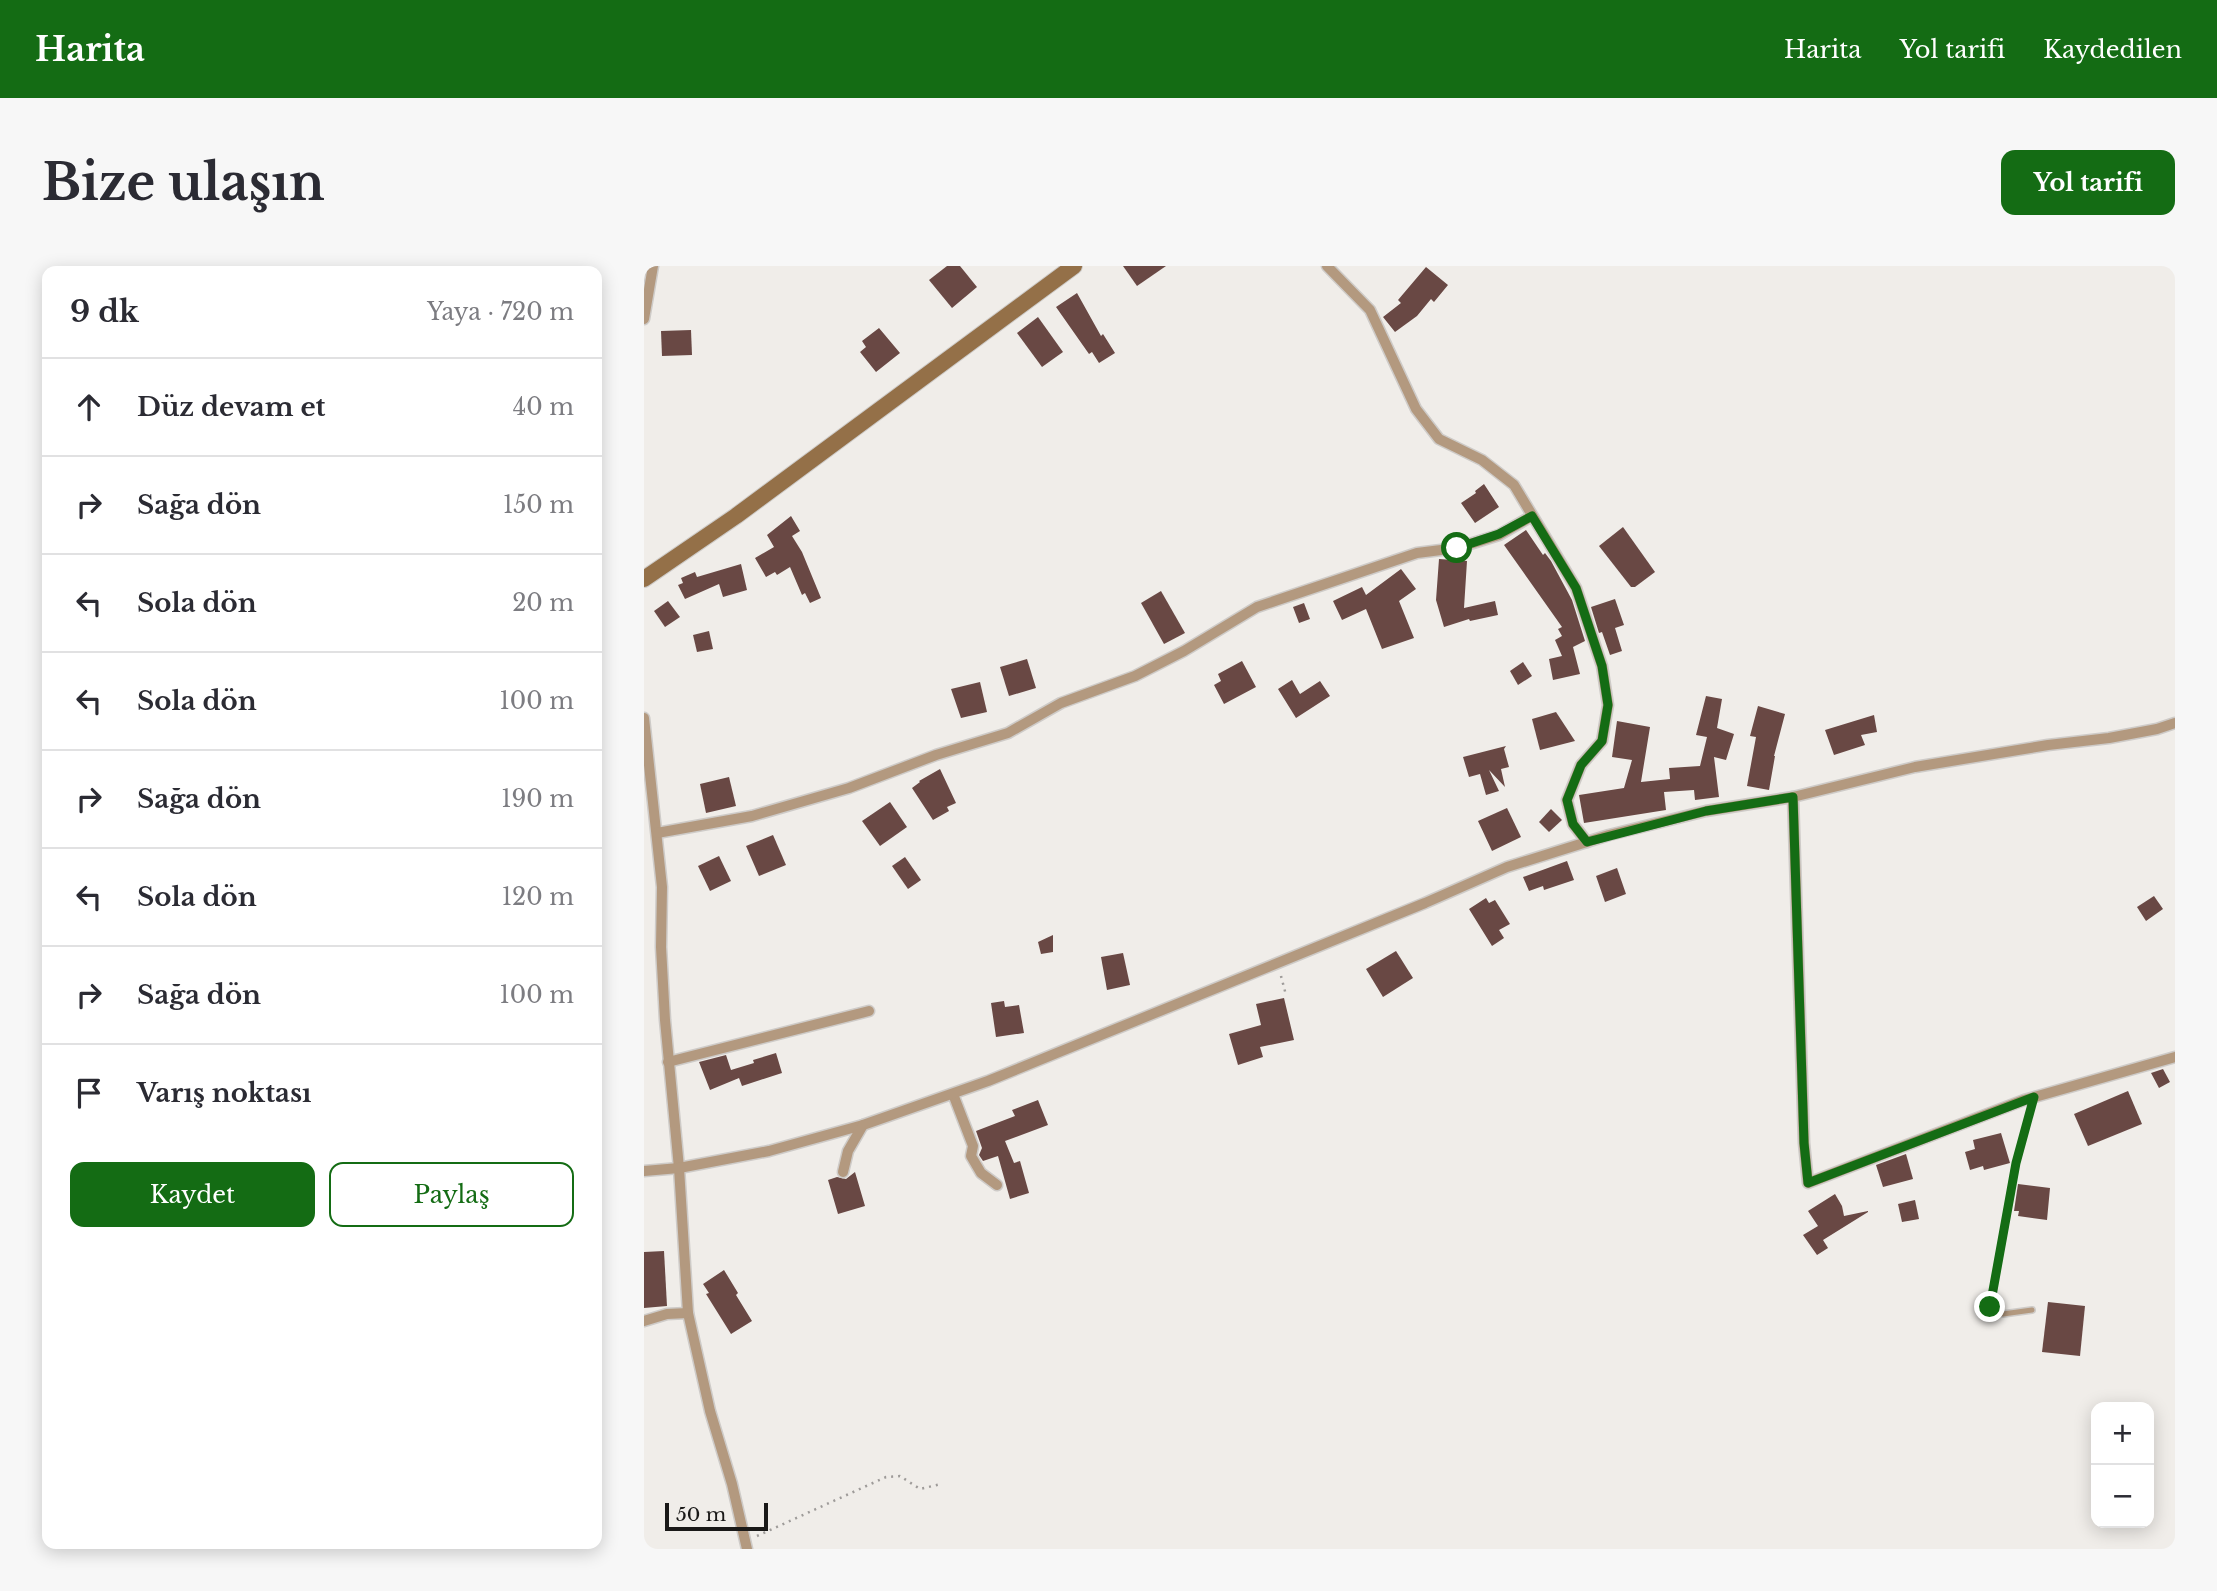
<!DOCTYPE html>
<html lang="tr">
<head>
<meta charset="utf-8">
<style>
  body { margin:0; font-family:"Libre Baskerville",serif; background:#f7f7f7; color:#2b2b33 }
  .controls { position:absolute; right:21px; bottom:21px; display:grid; overflow:hidden; border-radius:14px; box-shadow:0 4px 18px #0003 }
  .controls button { width:63px; height:63px; display:grid; place-items:center; padding:0; border:0; border-bottom:2px solid #e1e1e2; background:#fff; color:#2b2b33; font:35px sans-serif }
  .scale { position:absolute; left:21px; bottom:18px; width:103px; box-sizing:border-box; padding-left:7px; border:4px solid #1a1918; border-top:0; font-size:19px; line-height:24px; white-space:nowrap; color:#1a1918; -webkit-text-stroke:5px #f0ede9; paint-order:stroke }
  .stop { position:absolute; width:21px; height:21px; margin:-16px; border:5px solid #146c14; border-radius:50%; background:#fff }
  .stop.end { background:#146c14; border-color:#fff; box-shadow:0 2px 7px #0008 }
  .list { margin:0; padding:0; list-style:none }
  h2 { display:flex; justify-content:space-between; align-items:center; height:91px; margin:0; padding:0 28px; font-size:30px }
  h2 small { font-size:23px; font-weight:400; color:#7c7c81 }
  .list li { display:grid; grid-template-columns:46px 1fr auto; gap:21px; align-items:center; box-sizing:border-box; height:98px; padding:0 28px; border-top:2px solid #e1e1e2 }
  .list b { display:block; font-size:26px; white-space:nowrap }
  .list em { font-size:23px; font-style:normal; color:#7c7c81 }
  .actions { display:flex; gap:14px; padding:21px 28px }
  .actions a { flex:1; padding:16px 0; border:2px solid #146c14; border-radius:14px; text-align:center; font-size:24px; color:#146c14 }
  .actions .main { background:#146c14; color:#fff }
  .icon { flex:none; width:38px; height:38px; fill:none; stroke:currentColor; stroke-width:2; stroke-linecap:round; stroke-linejoin:round }
  .map { position:relative; flex:none; width:1531px; height:1283px; overflow:hidden; border-radius:14px }
  header { display:flex; align-items:center; gap:42px; box-sizing:border-box; height:98px; padding:0 35px; background:#146c14; color:#fff }
  header strong { font-size:33px }
  nav { display:flex; gap:38px; margin-inline-start:auto; font-size:24px }
  .intro { display:flex; align-items:center; justify-content:space-between; box-sizing:border-box; height:168px; padding:0 42px }
  h1 { margin:0; font-size:49px }
  .button { padding:18px 32px; border-radius:14px; background:#146c14; color:#fff; font-size:24px; font-weight:700 }
  main { display:flex; gap:42px; padding:0 42px }
  aside { flex:1; background:#fff; border-radius:14px; box-shadow:0 4px 18px #0003 }
  .map>svg:first-child { display:block }
  .building { fill:#694844 }
  .lines { fill:none; stroke-linecap:round; stroke-linejoin:round }
  .lane-casing { stroke:#cecbc8; stroke-width:8 }
  .street-casing { stroke:#cecbc8; stroke-width:13 }
  .secondary-casing { stroke:#cecbc8; stroke-width:18 }
  .path { stroke:#9e9b99; stroke-width:2.5; stroke-dasharray:2 5; stroke-linecap:butt }
  .lane { stroke:#b3997f; stroke-width:5 }
  .street { stroke:#b3997f; stroke-width:10 }
  .secondary { stroke:#947048; stroke-width:16 }
  .route { stroke:#146c14; stroke-width:9 }
</style>
</head>
<body>
<header>
<strong>Harita</strong>
<nav><a>Harita</a><a>Yol tarifi</a><a>Kaydedilen</a></nav>
</header>
<div class="intro"><h1>Bize ulaşın</h1><a class="button">Yol tarifi</a></div>
<main>
<aside>
<h2>9 dk<small>Yaya · 720 m</small></h2>
<ul class="list">
<li><svg class="icon" aria-label="ahead" viewBox="0 0 24 24"><path d="M12 20V5M6 11l6-6 6 6"/></svg><div><b>Düz devam et</b></div><em>40 m</em></li>
<li><svg class="icon" aria-label="right" viewBox="0 0 24 24"><path d="M7 20v-9h11M14 6l5 5-5 5"/></svg><div><b>Sağa dön</b></div><em>150 m</em></li>
<li><svg class="icon" aria-label="left" viewBox="0 0 24 24"><path d="M17 20v-9H6M10 6l-5 5 5 5"/></svg><div><b>Sola dön</b></div><em>20 m</em></li>
<li><svg class="icon" aria-label="left" viewBox="0 0 24 24"><path d="M17 20v-9H6M10 6l-5 5 5 5"/></svg><div><b>Sola dön</b></div><em>100 m</em></li>
<li><svg class="icon" aria-label="right" viewBox="0 0 24 24"><path d="M7 20v-9h11M14 6l5 5-5 5"/></svg><div><b>Sağa dön</b></div><em>190 m</em></li>
<li><svg class="icon" aria-label="left" viewBox="0 0 24 24"><path d="M17 20v-9H6M10 6l-5 5 5 5"/></svg><div><b>Sola dön</b></div><em>120 m</em></li>
<li><svg class="icon" aria-label="right" viewBox="0 0 24 24"><path d="M7 20v-9h11M14 6l5 5-5 5"/></svg><div><b>Sağa dön</b></div><em>100 m</em></li>
<li><svg class="icon" aria-label="arrive" viewBox="0 0 24 24"><path d="M6 21V4h12l-3 4 3 4H6"/></svg><div><b>Varış noktası</b></div></li>
</ul>
<div class="actions"><a class="main">Kaydet</a><a>Paylaş</a></div>
</aside>
<div class="map">
<svg width="1531" height="1283" viewBox="0 0 1531 1283">
  <rect width="100%" height="100%" fill="#f0ede9"/>
  <g class="building">
    <path d="M303,0H316L333,21L308,42L285,14Z"/>
    <path d="M479,0H522L493,20Z"/>
    <path d="M782,1L804,19L790,36L787,33L773,50L751,66L739,51L757,37L754,34Z"/>
    <path d="M433,27L457,70L459,68L471,87L455,97L448,86L445,88L412,41Z"/>
    <path d="M394,51L419,86L398,101L373,67Z"/>
    <path d="M235,62L256,87L232,106L216,86L222,81L218,75Z"/>
    <path d="M47,64L48,89L18,90L17,65Z"/>
    <path d="M840,218L855,241L831,257L817,237L832,227L831,225Z"/>
    <path d="M147,250L156,265L148,270L158,286L177,332L166,337L161,327L158,329L146,301L133,309L131,306L122,311L111,292L130,281L123,269Z"/>
    <path d="M979,261L1011,306L991,321H987L955,280Z"/>
    <path d="M882,264L899,289L901,287L907,295L928,334L941,375L929,381L936,408L909,414L905,393L918,390L911,374L918,370L914,363L918,361L860,279Z"/>
    <path d="M795,293L823,295L820,342L851,335L854,349L826,355L825,353L800,361L792,334Z"/>
    <path d="M97,298L103,324L79,331L75,318L41,333L34,319L39,317L37,312L51,306L53,311Z"/>
    <path d="M757,303L772,323L755,335L770,372L738,383L722,343L698,354L689,335L718,321L722,329Z"/>
    <path d="M517,325L541,367L520,378L497,337Z"/>
    <path d="M971,333L980,359L971,362L978,385L966,389L958,366L955,367L947,341Z"/>
    <path d="M24,335L36,351L21,361L10,345Z"/>
    <path d="M660,337L666,353L655,357L649,341Z"/>
    <path d="M65,365L69,383L53,386L49,369Z"/>
    <path d="M383,393L392,422L365,430L356,401Z"/>
    <path d="M598,395L612,421L580,438L570,419L577,415L574,408Z"/>
    <path d="M879,396L888,410L874,419L866,405Z"/>
    <path d="M648,414L656,428L676,415L686,430L652,452L634,423Z"/>
    <path d="M336,416L343,446L317,452L307,423Z"/>
    <path d="M1062,430L1078,433L1073,462L1090,468L1082,494L1070,491L1075,531L1051,534L1050,524L1020,526L1022,544L940,557L935,529L980,522L988,494L968,491L973,455L1006,461L997,516L1026,513L1025,502L1056,500L1063,471L1052,469Z"/>
    <path d="M1114,440L1141,448L1130,490H1131L1125,524L1103,520L1112,471L1106,470Z"/>
    <path d="M912,446L931,475L896,484L888,453Z"/>
    <path d="M1230,449L1233,466L1217,469L1221,479L1190,489L1181,464Z"/>
    <path d="M862,480L860,483L865,501L857,503L861,521L845,504L855,525L842,529L836,508L825,511L819,491Z"/>
    <path d="M296,503L312,537L303,541L305,545L289,554L268,522L276,516L275,515Z"/>
    <path d="M85,511L92,540L62,547L56,518Z"/>
    <path d="M246,536L263,561L236,580L218,555Z"/>
    <path d="M863,542L877,571L848,585L834,555Z"/>
    <path d="M907,543L918,554L905,566L895,556Z"/>
    <path d="M129,569L142,599L115,610L102,580Z"/>
    <path d="M75,590L87,615L66,625L54,600Z"/>
    <path d="M261,591L277,614L264,623L248,600Z"/>
    <path d="M923,595L930,614L900,624L899,620L885,625L879,611Z"/>
    <path d="M973,602L982,628L961,636L952,610Z"/>
    <path d="M1510,630L1519,643L1502,655L1493,641Z"/>
    <path d="M842,632L845,637L851,634L866,658L855,664L860,672L848,680L825,643Z"/>
    <path d="M409,669V686L397,688L394,676Z"/>
    <path d="M752,685L769,712L739,731L722,703Z"/>
    <path d="M479,687L486,719L463,724L457,691Z"/>
    <path d="M640,732L650,774L616,781L619,791L594,799L585,768L617,759L612,738Z"/>
    <path d="M360,735L361,741L375,739L380,767L352,771L347,737Z"/>
    <path d="M132,787L138,807L98,820L95,812L66,824L55,796L82,789L87,804L110,797L109,794Z"/>
    <path d="M1519,803L1526,816L1515,822L1507,807Z"/>
    <path d="M1484,825L1498,858L1444,880L1430,848Z"/>
    <path d="M394,834L404,859L361,875L370,897L376,895L385,927L366,933L354,890L339,895L335,889L338,882L332,865L371,850L368,844Z"/>
    <path d="M1357,867L1366,897L1340,904L1339,900L1326,904L1321,886L1331,883L1329,874Z"/>
    <path d="M1262,888L1269,913L1239,921L1232,899Z"/>
    <path d="M211,906L221,940L194,948L184,914L193,911L202,913Z"/>
    <path d="M1374,918L1406,922L1403,954L1374,950L1375,945H1370Z"/>
    <path d="M1191,928L1198,940L1200,950L1224,945V946L1179,974L1184,982L1173,989L1159,969L1174,960L1164,945Z"/>
    <path d="M1271,934L1275,953L1258,956L1254,938Z"/>
    <path d="M20,985L23,1040L0,1042V986Z"/>
    <path d="M80,1004L94,1027L92,1029L108,1055L87,1068L62,1028L65,1027L59,1018Z"/>
    <path d="M1404,1036L1441,1040L1436,1090L1398,1086Z"/>
  </g>
  <g class="lines">
    <defs>
      <path id="lane" d="M1388,1044L1359,1048L1346,1041L1372,897L1390,831"/>
      <g id="street">
        <path d="M683,0L726,44L772,143L795,173L838,194L870,219L932,322L958,400L964,439L958,475L937,499L923,534L929,558L943,576"/>
        <path d="M0,53L9,0"/>
        <path d="M0,452L18,621L17,681L21,754L35,902L44,1047L66,1145L88,1218L103,1283"/>
        <path d="M1149,531L1160,877L1164,917L1380,834L1531,791"/>
        <path d="M13,567L108,550L205,522L292,489L364,467L417,437L491,410L540,385L613,341L773,287L813,282L855,269L888,250"/>
        <path d="M24,796L225,745"/>
        <path d="M309,828L329,880L327,890L337,907L353,919"/>
        <path d="M0,905L35,902L125,885L219,859L344,815L781,637L863,601L965,569L1062,545L1149,531L1271,501L1404,479L1465,472L1513,463L1531,457"/>
        <path d="M199,906L204,885L219,859"/>
        <path d="M0,1055L23,1048L44,1047"/>
      </g>
      <path id="secondary" d="M0,313L92,250L430,0"/>
    </defs>
    <use href="#lane" class="lane-casing"/>
    <use href="#street" class="street-casing"/>
    <use href="#secondary" class="secondary-casing"/>
    <g class="path">
      <path d="M637,710L642,729"/>
      <path d="M113,1270L242,1211L256,1210L276,1223L297,1218"/>
    </g>
    <use href="#lane" class="lane"/>
    <use href="#street" class="street"/>
    <use href="#secondary" class="secondary"/>
  </g>
  <g class="lines">
    <path class="route" d="M813,282L855,268L888,250L932,322L958,400L964,439L958,475L937,499L923,534L929,558L943,576L1062,545L1149,531L1160,877L1164,917L1390,831L1372,897L1346,1041"/>
  </g>
</svg>
<div class="controls">
<button>+</button>
<button>−</button>
</div>
<div class="scale">50 m</div>
<div class="stop" style="left:813px;top:282px"></div>
<div class="stop end" style="left:1346px;top:1041px"></div>
</div>
</main>
</body>
</html>
